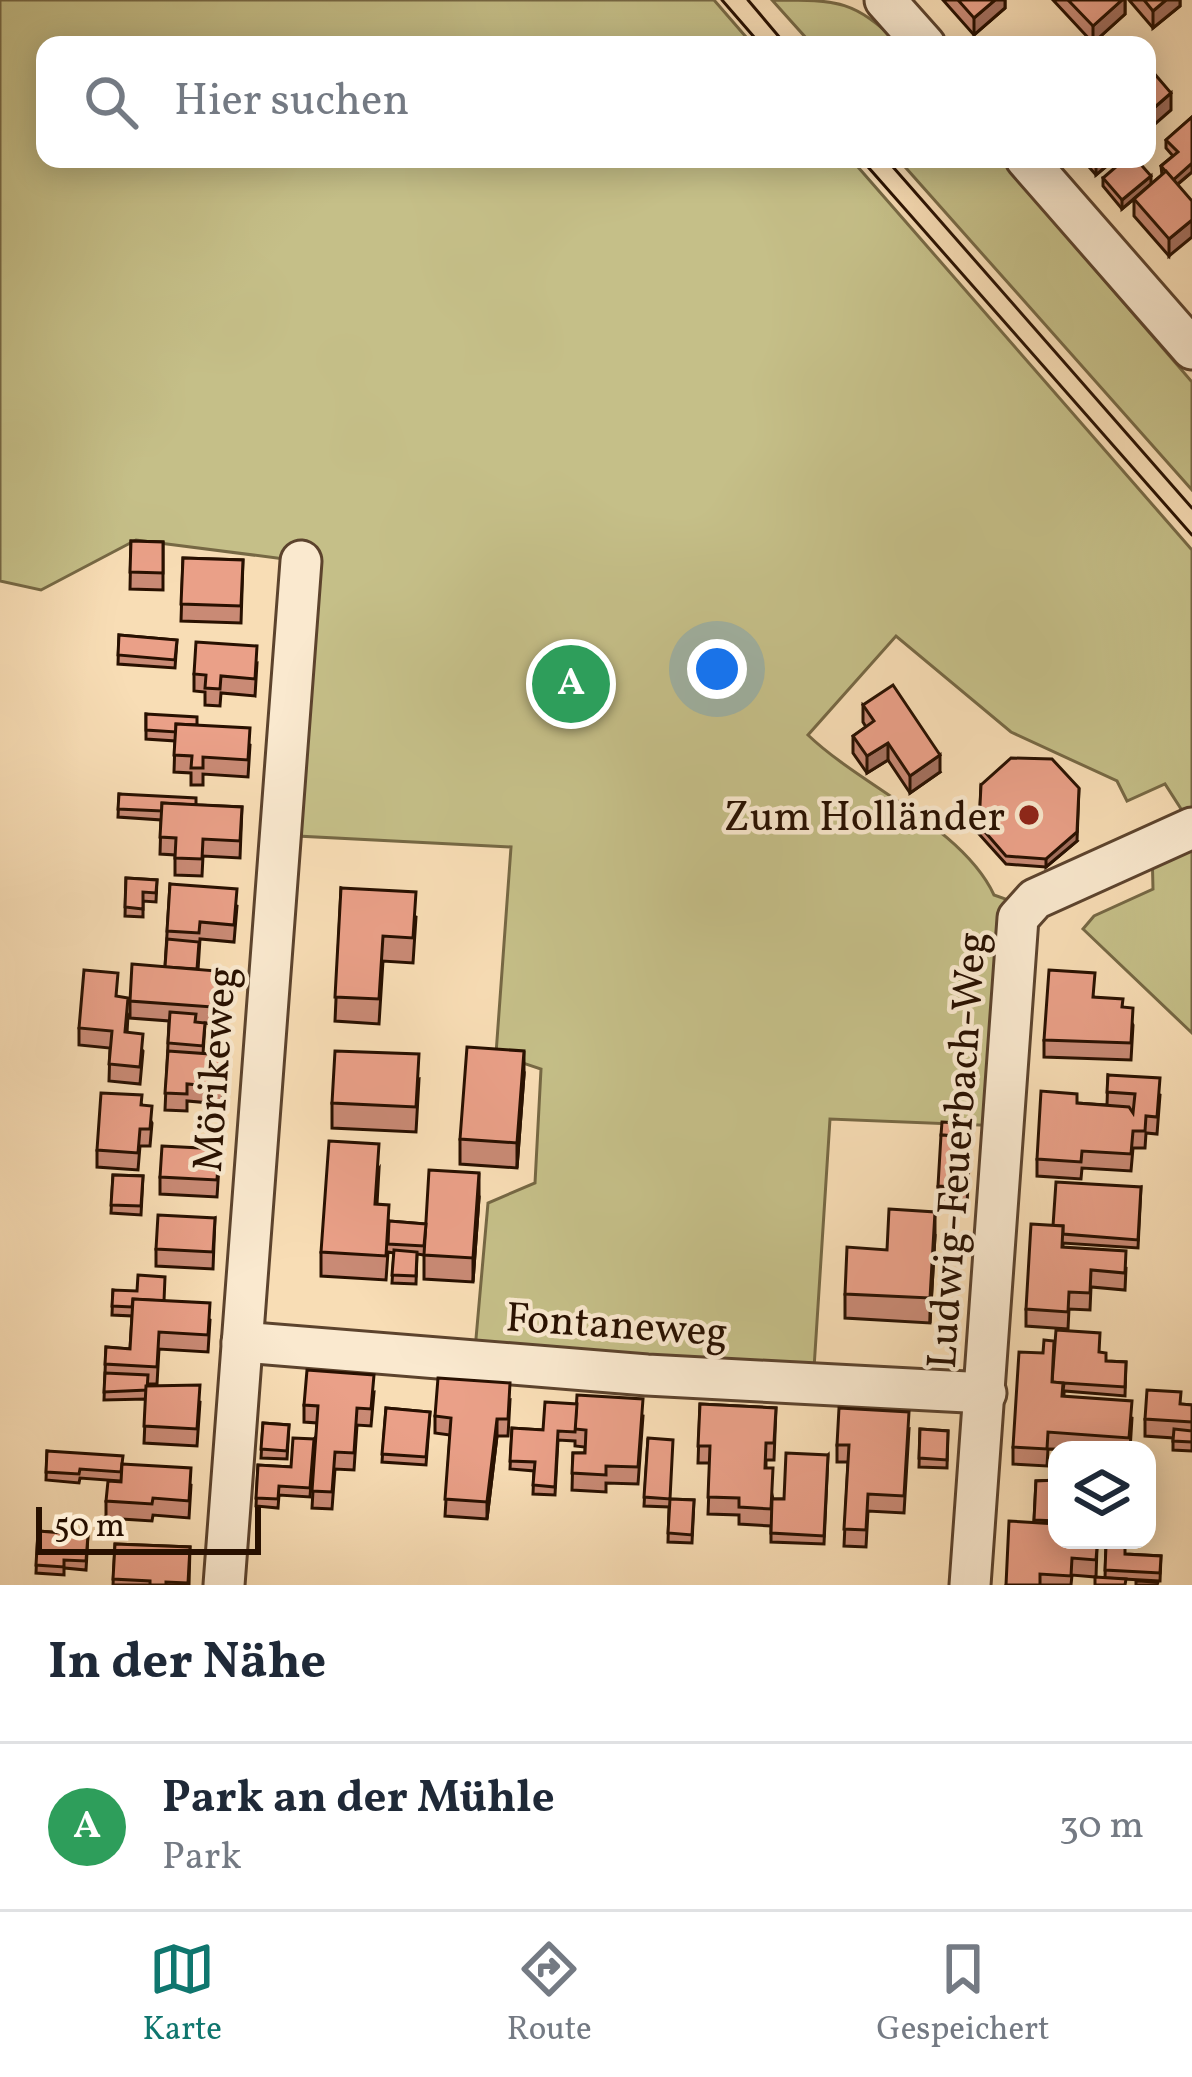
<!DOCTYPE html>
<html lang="de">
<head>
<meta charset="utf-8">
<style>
  body { margin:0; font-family:Vollkorn,serif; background:#f2f2f3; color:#1f2937 }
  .controls { position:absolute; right:36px; bottom:36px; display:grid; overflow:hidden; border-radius:24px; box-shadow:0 6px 30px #0003 }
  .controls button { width:108px; height:108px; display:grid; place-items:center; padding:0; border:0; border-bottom:3px solid #e0e1e3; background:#fff; color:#1f2937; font:60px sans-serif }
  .scale { position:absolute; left:36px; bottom:30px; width:225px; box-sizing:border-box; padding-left:12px; border:6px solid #281000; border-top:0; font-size:33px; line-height:42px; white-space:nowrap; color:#281000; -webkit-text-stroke:9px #fae9cf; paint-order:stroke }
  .you { position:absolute; left:717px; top:669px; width:42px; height:42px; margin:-30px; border:9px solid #fff; border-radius:50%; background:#1a73e8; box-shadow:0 0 0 18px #1a73e833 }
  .badge { display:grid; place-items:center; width:78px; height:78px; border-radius:50%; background:#0f766e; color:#fff; font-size:39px; font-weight:700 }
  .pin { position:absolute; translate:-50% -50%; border:6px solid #fff; box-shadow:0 3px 12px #0006 }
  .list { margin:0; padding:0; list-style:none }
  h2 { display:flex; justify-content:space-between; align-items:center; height:156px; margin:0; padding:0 48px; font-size:51px }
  h2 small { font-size:39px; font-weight:400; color:#747a83 }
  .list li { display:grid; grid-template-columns:78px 1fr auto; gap:36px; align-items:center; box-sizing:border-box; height:168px; padding:0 48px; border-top:3px solid #e0e1e3 }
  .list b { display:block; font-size:45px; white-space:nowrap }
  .list p { margin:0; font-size:39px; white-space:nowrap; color:#747a83 }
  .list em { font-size:39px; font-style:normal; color:#747a83 }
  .icon { flex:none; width:66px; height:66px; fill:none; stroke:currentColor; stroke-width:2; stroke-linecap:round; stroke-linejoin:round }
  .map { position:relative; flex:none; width:1192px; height:1585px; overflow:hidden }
  .search { position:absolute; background:#fff; box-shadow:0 6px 30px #0003; left:36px; right:36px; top:36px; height:132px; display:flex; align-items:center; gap:30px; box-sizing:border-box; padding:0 42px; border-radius:24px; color:#747a83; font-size:45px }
  .sheet { height:324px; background:#fff }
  nav { display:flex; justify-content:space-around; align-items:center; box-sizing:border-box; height:168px; border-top:3px solid #e0e1e3; background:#fff; font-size:33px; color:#747a83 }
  nav a { display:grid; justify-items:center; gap:6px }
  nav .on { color:#0f766e }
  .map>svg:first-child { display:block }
  .green { fill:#c5bf88; stroke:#766844; stroke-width:3 }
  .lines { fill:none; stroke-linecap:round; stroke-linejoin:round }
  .minor-casing { stroke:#5c432d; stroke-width:45 }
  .minor { stroke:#fae9cf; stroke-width:39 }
  .tram { stroke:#281000; stroke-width:3 }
  .wall { fill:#c98a75; stroke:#281000; stroke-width:3 }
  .shaded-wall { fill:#a4705f; stroke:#281000; stroke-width:3 }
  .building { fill:#eaa088; stroke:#281000; stroke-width:3 }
  .poi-dot { fill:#8f2418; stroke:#fae9cf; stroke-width:4.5 }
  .labels { text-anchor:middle; stroke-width:9; stroke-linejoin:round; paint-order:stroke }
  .poi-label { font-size:42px; fill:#281000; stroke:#fae9cf; text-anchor:end }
  .street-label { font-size:42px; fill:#281000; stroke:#fae9cf }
</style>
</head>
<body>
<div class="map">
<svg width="1192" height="1585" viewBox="0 0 1192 1585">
  <rect width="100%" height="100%" fill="#f8ddb5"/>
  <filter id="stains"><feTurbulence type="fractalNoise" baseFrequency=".00167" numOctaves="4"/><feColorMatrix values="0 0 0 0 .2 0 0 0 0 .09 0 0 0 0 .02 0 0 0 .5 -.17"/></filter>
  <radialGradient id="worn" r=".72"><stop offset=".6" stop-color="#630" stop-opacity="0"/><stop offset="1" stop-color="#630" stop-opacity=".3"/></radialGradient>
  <g class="green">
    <path d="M0,0H714L753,45H45V159H851L1192,550V826L1165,784L1127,801L1117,781L1011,732L896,636L808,735C861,786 963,828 994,895L1025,906L1003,1126L830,1119L813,1384L474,1361L488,1203L535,1183L541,1069L496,1054L511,847L278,835L300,561L136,540L41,590L0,581Z"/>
    <path d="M772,0C841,0 853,0 901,45H801L807,39Z"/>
    <path d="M898,159H1000L1192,382V490Z"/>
    <path d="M1192,828V1033L1083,929L1094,916L1153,889L1152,847Z"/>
  </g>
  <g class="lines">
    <defs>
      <g id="minor">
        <path d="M885,0L925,45"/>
        <path d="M1026,159L1192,349"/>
        <path d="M242,1342L647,1375L986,1393"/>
        <path d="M224,1585L301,561"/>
        <path d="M970,1585L1018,918L1035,899L1192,828"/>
      </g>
    </defs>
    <use href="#minor" class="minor-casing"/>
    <use href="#minor" class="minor"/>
    <g class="tram">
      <path d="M722,0L761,45"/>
      <path d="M748,0L786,45"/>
      <path d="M861,159L1192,535"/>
      <path d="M886,159L1192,508"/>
    </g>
  </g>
  <g class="wall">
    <path d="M943,0H1005V8L974,35Z"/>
    <path d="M1053,0H1125V14L1093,43Z"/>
    <path d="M1129,0H1180V6L1153,28Z"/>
    <path d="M1192,117V172L1178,184L1169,256L1134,216V199L1122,209L1103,186V178L1151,184L1162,175L1161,166L1173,156L1166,148V140Z"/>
    <path d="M1082,159H1115L1096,175Z"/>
    <path d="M131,541L163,542V590L130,589Z"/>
    <path d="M183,558L243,560L241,623L181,621Z"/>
    <path d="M119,635L177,640L175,668L118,664Z"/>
    <path d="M257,663L255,696L221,693L220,706L205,705V692L194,691V674Z"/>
    <path d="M863,705L940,772L910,793L888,760L867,773L853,753V736L866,727L863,722Z"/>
    <path d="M146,714L197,725L250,745L248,777L203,774V785H191V773L174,772L175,741L146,739Z"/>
    <path d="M981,785L1077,841L1046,867L1006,864L979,834Z"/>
    <path d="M119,794L196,805L242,807L240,858L203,856L202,876L175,875V855L160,854L161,820L118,817Z"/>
    <path d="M126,878L157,880L156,902L143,901V917L125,916Z"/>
    <path d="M170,884L237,906L234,942L200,939L198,970L229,989L226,1025L205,1023L203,1054L224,1072L222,1104L187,1101V1111L165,1110L169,1021L130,1018V1001L165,967Z"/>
    <path d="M341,888L416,917L413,963L383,961L379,1024L335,1021Z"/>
    <path d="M117,997L128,1015L127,1033L143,1051L140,1084L109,1081L110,1048L79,1045V1028Z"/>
    <path d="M1094,997L1123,1007L1133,1025L1131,1060L1044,1057V1040Z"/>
    <path d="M524,1075L517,1168L460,1164V1139Z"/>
    <path d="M1108,1075L1160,1095L1157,1134L1146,1133L1145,1148H1133L1131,1171L1082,1168L1081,1179L1037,1176V1159L1077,1103L1107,1105Z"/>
    <path d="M419,1079L416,1132L332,1128V1103Z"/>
    <path d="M142,1105L152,1123L150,1146H140L138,1170L97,1167V1150Z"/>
    <path d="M971,1124L967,1205L938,1203V1186Z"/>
    <path d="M219,1166L217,1197L160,1194V1177Z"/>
    <path d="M379,1169L377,1204L389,1221L426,1224L479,1198L473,1282L424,1279V1255L417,1254L416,1284L392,1283L394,1253L388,1252L386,1280L321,1276V1252Z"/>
    <path d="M113,1175L143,1176L141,1215L111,1213Z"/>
    <path d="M1141,1187L1138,1248L1063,1243V1247L1126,1268L1125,1290L1091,1287L1090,1310L1069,1309L1068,1329L1026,1326V1309L1053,1226Z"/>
    <path d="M215,1218L213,1269L156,1266V1249Z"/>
    <path d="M935,1236L930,1323L845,1318V1294L887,1250Z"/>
    <path d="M113,1290L164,1301L210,1320L208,1352L159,1349L157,1384H147V1386L200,1402L197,1446L144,1443L146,1399L104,1400L106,1347L130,1349L132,1316L112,1315Z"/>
    <path d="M1099,1352L1106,1361L1126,1362L1125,1396L1064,1391V1396L1132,1418L1130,1450L1048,1449L1047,1466L1013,1464V1447L1043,1353Z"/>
    <path d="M374,1392L371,1426L357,1425L354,1470L335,1469L332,1509L312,1508L317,1423L304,1422V1405Z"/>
    <path d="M510,1400L508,1436H497L487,1519L445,1516L450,1435L435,1433V1416Z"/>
    <path d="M577,1404L643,1416L638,1484L606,1483V1492L572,1490L573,1453H585V1447L575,1446V1441L558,1440L555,1495L533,1494L534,1471L510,1469L512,1428L543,1430Z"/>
    <path d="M700,1404L776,1408L774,1460H766V1468L773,1499H784L828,1455L824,1544L771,1542V1526L739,1524V1515L708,1514L710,1463H698Z"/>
    <path d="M1181,1404L1192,1405V1451L1173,1450V1438L1145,1436V1419Z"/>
    <path d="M386,1408L430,1412L426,1465L382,1462Z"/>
    <path d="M263,1423L289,1425L287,1459L261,1458Z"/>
    <path d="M909,1429L904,1513L868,1511L866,1547L844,1546L848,1462H837V1445Z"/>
    <path d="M920,1429L948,1431L947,1468L919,1467Z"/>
    <path d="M648,1438L670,1499L694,1500L692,1543L668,1542L669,1507L644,1506Z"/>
    <path d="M314,1439L310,1497L279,1495L278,1508L256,1506L258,1465L291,1467Z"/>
    <path d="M47,1451L122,1464L191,1485L189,1518L153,1515L152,1521L106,1518V1501L121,1481L80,1478L79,1483L46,1480Z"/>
    <path d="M1057,1480V1540L1097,1547L1096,1577L1072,1575L1071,1585H1006L1034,1522L1036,1481Z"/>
    <path d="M38,1531L88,1535L86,1570L64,1568V1575L36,1573Z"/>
    <path d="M115,1544L190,1547L189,1585H113Z"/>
    <path d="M1106,1546L1125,1554L1161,1556L1160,1581L1105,1578Z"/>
  </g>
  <g class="shaded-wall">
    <path d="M995,0H1005V8L974,35V18Z"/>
    <path d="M1122,0H1125V14L1093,43V26Z"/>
    <path d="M1166,0H1180V6L1153,28V11Z"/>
    <path d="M1171,93V110L1147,131V114Z"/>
    <path d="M1096,159H1115L1096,175Z"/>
    <path d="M1192,163V172L1173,188V180Z"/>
    <path d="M1151,176V184L1122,209V200Z"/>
    <path d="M1192,220V237L1169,256V239Z"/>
    <path d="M888,743V760L867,773V756Z"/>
    <path d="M940,755V772L910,793V776Z"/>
    <path d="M1079,788L1077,841L1046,867V859Z"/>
    <path d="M524,1051V1075L517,1168V1143Z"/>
    <path d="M479,1173V1198L473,1282V1258Z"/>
    <path d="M935,1212V1236L930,1323V1298Z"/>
    <path d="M497,1419V1436L487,1519V1502Z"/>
  </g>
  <g class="building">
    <path d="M958,0H995L974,18Z"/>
    <path d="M1068,0H1122L1093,26Z"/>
    <path d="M1144,0H1166L1153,11Z"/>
    <path d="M1147,65L1171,93L1147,114Z"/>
    <path d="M1192,117V163L1173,180L1161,166L1178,152L1166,140Z"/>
    <path d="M1125,159H1136L1151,176L1122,200L1103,178Z"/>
    <path d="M1166,171L1192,201V220L1169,239L1134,199Z"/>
    <path d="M131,541L163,542V573L130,572Z"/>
    <path d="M183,558L243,560L241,606L181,604Z"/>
    <path d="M119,635L177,640L175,660L118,655Z"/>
    <path d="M196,642L257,646L255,679L221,676L220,689L205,688L206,675L194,674Z"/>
    <path d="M893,685L940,755L910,776L888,743L867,756L853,736L874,721L863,705Z"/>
    <path d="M146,714L197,717V725L176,724V732L146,730Z"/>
    <path d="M176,724L250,728L248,760L203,757V768H191L192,756L174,755Z"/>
    <path d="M1011,758L1052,759L1079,788L1077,832L1046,859L1006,856L979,825L981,785Z"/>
    <path d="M119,794L196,798V805L162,803V811L118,809Z"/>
    <path d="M162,803L242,807L240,841L203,839L202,859L175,858L176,838L160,837Z"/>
    <path d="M126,878L157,880L156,893L143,892V909L125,907Z"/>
    <path d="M170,884L237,889L234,925L200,922L199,933L167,931Z"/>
    <path d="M341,888L416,892L413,938L383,936L379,999L335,997Z"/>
    <path d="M167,939L199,942L197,969L165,967Z"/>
    <path d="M132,964L229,972L226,1008L130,1001Z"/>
    <path d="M84,970L118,973L116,996L128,998L125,1032L143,1034L140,1067L109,1064L112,1031L79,1028Z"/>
    <path d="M1049,970L1095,973L1093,997L1123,999L1122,1007L1133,1008L1131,1043L1044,1040Z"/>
    <path d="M170,1012L196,1014L195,1022L205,1023L203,1046L168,1043Z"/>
    <path d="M467,1047L524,1051L517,1143L460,1139Z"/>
    <path d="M168,1051L224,1055L222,1087L187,1084V1094L165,1093Z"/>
    <path d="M335,1051L419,1054L416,1107L332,1103Z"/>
    <path d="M1108,1075L1160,1078L1157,1117L1146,1116L1145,1131H1133L1131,1154L1082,1151L1081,1162L1037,1159L1041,1091L1077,1094V1103L1129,1107L1133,1113L1135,1094L1107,1092Z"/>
    <path d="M101,1093L142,1095L141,1105L152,1106L150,1129H140L138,1153L97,1150Z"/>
    <path d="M942,1122L971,1124L970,1145V1137L941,1135Z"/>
    <path d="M941,1135L970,1137L967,1188L938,1186Z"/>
    <path d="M329,1141L379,1144L375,1204L389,1205L386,1256L321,1252Z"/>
    <path d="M162,1146L219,1149L217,1180L160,1177Z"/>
    <path d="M429,1170L479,1173L473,1258L424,1255Z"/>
    <path d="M113,1175L143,1176L141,1206L111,1205Z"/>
    <path d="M1056,1182L1141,1187L1138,1240L1063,1234V1226H1053Z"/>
    <path d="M889,1209L935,1212L930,1298L845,1294L847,1247L887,1250Z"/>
    <path d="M158,1215L215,1218L213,1252L156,1249Z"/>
    <path d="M389,1221L426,1224L424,1246L388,1244Z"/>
    <path d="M1031,1224L1063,1226L1062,1247L1126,1251L1125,1273L1091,1270L1090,1293L1069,1292L1068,1312L1026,1309Z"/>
    <path d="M394,1250L417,1252L416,1276L392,1275Z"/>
    <path d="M138,1275L165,1277L164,1301L133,1299L132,1307L112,1306L113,1290L137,1291Z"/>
    <path d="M133,1299L210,1303L208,1335L159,1332L157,1367L105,1364L106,1347L130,1349Z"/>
    <path d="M1056,1330L1100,1333L1099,1352L1106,1353V1361L1126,1362L1125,1387L1064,1383L1063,1391V1383L1052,1382Z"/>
    <path d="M1044,1340L1054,1341L1052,1382L1063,1383L1062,1396L1132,1401L1129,1438L1048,1432L1047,1449L1013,1447L1019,1352L1043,1353Z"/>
    <path d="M307,1370L374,1375L371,1409L357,1408L354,1453L335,1452L332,1492L312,1491L318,1406L304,1405Z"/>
    <path d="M105,1373L148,1375L147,1390L104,1392Z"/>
    <path d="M438,1378L510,1383L508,1419H497L487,1502L445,1499L451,1418L435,1416Z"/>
    <path d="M200,1385L197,1429L144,1426L146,1386Z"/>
    <path d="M1147,1390L1181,1392L1180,1404L1192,1405V1422L1145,1419Z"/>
    <path d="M577,1395L643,1399L638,1467L606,1466V1475L572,1473L573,1453H585L586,1430L575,1429Z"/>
    <path d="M545,1402L577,1404L575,1432L558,1431L555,1487L533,1485L535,1462L510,1461L512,1428L543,1430Z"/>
    <path d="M700,1404L776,1408L774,1443H766L765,1468H773L771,1509L739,1507V1498L708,1497L710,1446H698Z"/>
    <path d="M386,1408L430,1412L426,1457L382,1454Z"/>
    <path d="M839,1408L909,1412L904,1496L868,1494L866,1530L844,1529L849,1445H837Z"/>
    <path d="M263,1423L289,1425L287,1451L261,1449Z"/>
    <path d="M920,1429L948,1431L947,1460L919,1458Z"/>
    <path d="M1174,1429L1192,1431V1442L1173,1441Z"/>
    <path d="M293,1438L314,1439L310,1488L279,1486L278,1499L256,1498L258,1465L291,1467Z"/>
    <path d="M648,1438L673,1440L670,1499L644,1497Z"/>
    <path d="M47,1451L123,1456L121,1472L80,1469L79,1474L46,1472Z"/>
    <path d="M786,1453L828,1455L824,1536L771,1533L772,1499H784Z"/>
    <path d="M122,1464L191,1468L189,1501L153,1498L152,1504L106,1501L108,1481L121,1482Z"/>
    <path d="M1057,1480V1521L1034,1520L1036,1481Z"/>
    <path d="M670,1499L694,1500L692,1535L668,1533Z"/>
    <path d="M1009,1521L1057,1524V1540H1086V1546L1097,1547L1096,1560L1072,1558L1071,1576L1040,1574V1585H1006Z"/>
    <path d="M38,1531L88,1535L86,1561L64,1560V1567L36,1565Z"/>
    <path d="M115,1544L190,1547L188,1583L166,1582V1585H150V1581L113,1579Z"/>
    <path d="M1106,1546L1125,1547V1554L1161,1556L1160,1573L1105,1570Z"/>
    <path d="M1095,1577L1126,1579L1125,1585H1095Z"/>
    <path d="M1136,1581L1158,1582L1157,1585H1136Z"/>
  </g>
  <circle class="poi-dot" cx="1029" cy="815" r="12"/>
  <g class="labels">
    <g class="poi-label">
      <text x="1005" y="830">Zum Holländer</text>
    </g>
    <g class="street-label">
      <text transform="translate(213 1069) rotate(-86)" y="15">Mörikeweg</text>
      <text transform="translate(955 1150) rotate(-86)" y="15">Ludwig-Feuerbach-Weg</text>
      <text transform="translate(617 1323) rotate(4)" y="15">Fontaneweg</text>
    </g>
  </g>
  <rect width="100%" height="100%" filter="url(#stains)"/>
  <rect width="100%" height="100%" fill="url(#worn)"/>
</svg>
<div class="controls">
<button><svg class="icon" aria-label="layers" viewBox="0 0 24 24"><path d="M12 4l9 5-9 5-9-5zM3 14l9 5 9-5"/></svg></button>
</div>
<div class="scale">50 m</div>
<div class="you"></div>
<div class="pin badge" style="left:571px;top:684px;background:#2e9e5b">A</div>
<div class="search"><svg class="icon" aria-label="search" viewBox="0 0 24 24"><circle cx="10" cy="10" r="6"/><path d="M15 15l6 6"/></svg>Hier suchen</div>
</div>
<section class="sheet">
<h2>In der Nähe<small></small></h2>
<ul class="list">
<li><span class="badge" style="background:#2e9e5b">A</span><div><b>Park an der Mühle</b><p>Park</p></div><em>30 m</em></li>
</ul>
</section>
<nav>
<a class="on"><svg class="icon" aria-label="map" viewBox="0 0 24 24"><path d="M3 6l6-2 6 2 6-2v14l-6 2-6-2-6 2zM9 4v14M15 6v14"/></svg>Karte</a>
<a><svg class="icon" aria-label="directions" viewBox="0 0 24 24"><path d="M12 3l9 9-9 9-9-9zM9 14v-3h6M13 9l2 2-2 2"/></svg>Route</a>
<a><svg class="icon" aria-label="saved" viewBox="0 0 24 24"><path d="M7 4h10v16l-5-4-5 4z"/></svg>Gespeichert</a>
</nav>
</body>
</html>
